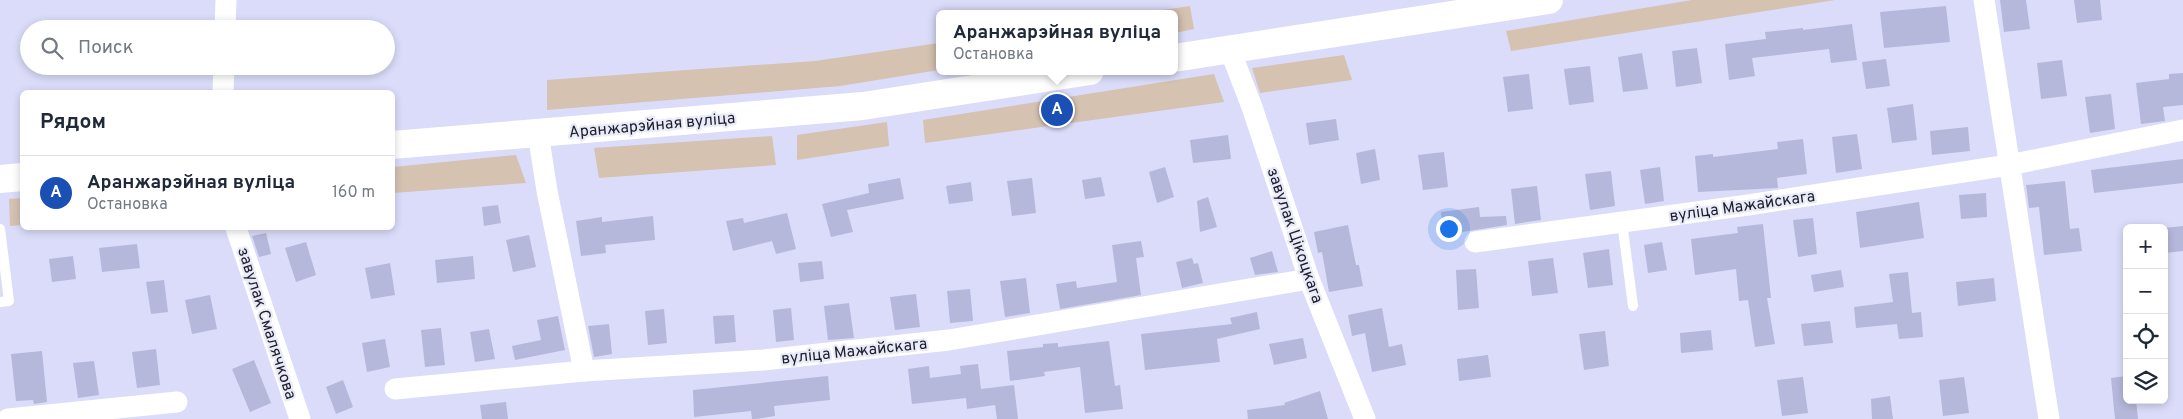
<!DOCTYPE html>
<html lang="ru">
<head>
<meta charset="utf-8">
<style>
  body { margin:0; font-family:Overpass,sans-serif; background:#f6f6f7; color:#1f2937 }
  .controls { position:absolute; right:15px; bottom:15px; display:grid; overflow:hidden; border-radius:8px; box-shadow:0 2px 8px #0003 }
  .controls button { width:45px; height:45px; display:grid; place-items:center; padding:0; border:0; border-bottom:1px solid #e0e1e3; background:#fff; color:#1f2937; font:25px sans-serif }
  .you { position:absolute; left:1448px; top:228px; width:18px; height:18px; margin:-12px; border:4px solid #fff; border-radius:50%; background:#1a73e8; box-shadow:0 0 0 8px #1a73e833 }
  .badge { display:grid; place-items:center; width:32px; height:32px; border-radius:50%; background:#915714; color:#fff; font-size:16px; font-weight:700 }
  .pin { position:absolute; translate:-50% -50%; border:2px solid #fff; box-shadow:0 1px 5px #0006 }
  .popup { position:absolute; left:936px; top:10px; width:242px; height:65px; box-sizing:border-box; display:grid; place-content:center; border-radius:8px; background:#fff; filter:drop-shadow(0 1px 4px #0005); font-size:16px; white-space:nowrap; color:#747a83 }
  .popup b { font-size:19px; color:#1f2937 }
  .popup::after { content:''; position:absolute; left:50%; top:100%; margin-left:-10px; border:10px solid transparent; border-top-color:#fff }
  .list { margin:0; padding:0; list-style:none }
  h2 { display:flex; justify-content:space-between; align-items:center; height:65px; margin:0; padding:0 20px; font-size:21px }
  h2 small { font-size:16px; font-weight:400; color:#747a83 }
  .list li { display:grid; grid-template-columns:32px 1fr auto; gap:15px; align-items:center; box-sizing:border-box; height:75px; padding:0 20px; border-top:1px solid #e0e1e3 }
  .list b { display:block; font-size:19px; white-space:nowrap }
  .list p { margin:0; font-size:16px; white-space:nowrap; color:#747a83 }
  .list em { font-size:16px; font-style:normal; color:#747a83 }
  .icon { flex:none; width:28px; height:28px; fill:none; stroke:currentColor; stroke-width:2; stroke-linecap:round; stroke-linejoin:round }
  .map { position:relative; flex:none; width:2183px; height:419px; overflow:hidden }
  .search { position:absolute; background:#fff; box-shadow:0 2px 8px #0003; left:20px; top:20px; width:375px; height:55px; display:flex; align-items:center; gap:12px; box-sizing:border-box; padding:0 18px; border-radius:28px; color:#747a83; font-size:19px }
  .panel { position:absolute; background:#fff; box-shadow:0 2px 8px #0003; left:20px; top:90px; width:375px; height:140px; border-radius:8px }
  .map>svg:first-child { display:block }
  .green { fill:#d5c2b1 }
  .building { fill:#b5b8db }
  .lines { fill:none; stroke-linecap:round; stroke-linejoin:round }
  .lane { stroke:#fff; stroke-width:10 }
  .street { stroke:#fff; stroke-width:21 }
  .secondary { stroke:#fff; stroke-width:28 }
  .labels { text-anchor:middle; stroke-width:4.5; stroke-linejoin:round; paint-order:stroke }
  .street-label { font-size:16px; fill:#1d1e2b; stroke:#e9ebf9 }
</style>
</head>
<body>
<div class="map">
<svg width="2183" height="419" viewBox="0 0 2183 419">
  <rect width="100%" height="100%" fill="#dadcf9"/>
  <g class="green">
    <path d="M1692,0H1835L1511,51L1506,31Z"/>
    <path d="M1190,6L1194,29L1175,33L1174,14H1136Z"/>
    <path d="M939,43V70L840,86L547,110V80L815,61Z"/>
    <path d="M1344,55L1352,80L1260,93L1252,68Z"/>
    <path d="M1214,74L1224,102L925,143L923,120Z"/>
    <path d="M887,122L889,146L797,160V135Z"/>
    <path d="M772,136L776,165L599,178L594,148Z"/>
    <path d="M516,155L526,183L393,193V167Z"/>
    <path d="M22,198V225L10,226L9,199Z"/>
  </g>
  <g class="building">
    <path d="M2000,0H2026L2030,29L2004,32Z"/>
    <path d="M2074,0H2100L2102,20L2077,23Z"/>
    <path d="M1946,6L1950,42L1884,48L1880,12Z"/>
    <path d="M1852,24L1857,60L1831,63L1829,49L1752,58L1755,76L1729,80L1725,44L1766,39L1765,32L1803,28V30Z"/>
    <path d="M1697,48L1702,83L1676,87L1672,51Z"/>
    <path d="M1642,53L1648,89L1623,92L1618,57Z"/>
    <path d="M1886,59L1890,86L1866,89L1862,62Z"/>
    <path d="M2062,60L2067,96L2041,99L2037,63Z"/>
    <path d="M1590,66L1594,102L1569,105L1564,69Z"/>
    <path d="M2183,73V105L2163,107L2165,121L2141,124L2136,83L2169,79V74Z"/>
    <path d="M1529,74L1533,109L1508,112L1503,77Z"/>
    <path d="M2111,94L2115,129L2090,133L2085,97Z"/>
    <path d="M1913,104L1917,140L1892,143L1887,108Z"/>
    <path d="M1336,119L1339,140L1309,145L1306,123Z"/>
    <path d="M1968,127L1970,151L1932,155L1930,131Z"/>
    <path d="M1857,134L1862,169L1836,173L1832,137Z"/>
    <path d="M1228,135L1231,159L1193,163L1190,140Z"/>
    <path d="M1803,139L1807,174L1777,178L1778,188L1698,192L1695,156L1713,154V157L1778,149L1777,142Z"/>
    <path d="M1375,149L1380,180L1361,184L1356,153Z"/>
    <path d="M1444,152L1448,187L1423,190L1418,155Z"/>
    <path d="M2183,159V183L2094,193L2091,170Z"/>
    <path d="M1165,167L1174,197L1157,203L1149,172Z"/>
    <path d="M1660,167L1664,201L1645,204L1640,170Z"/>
    <path d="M1611,171L1615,206L1590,210L1585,174Z"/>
    <path d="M1101,177L1105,196L1085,199L1082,180Z"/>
    <path d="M900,178L904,199L847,210L853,232L831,237L822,204L869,193L868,184Z"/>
    <path d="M1032,178L1036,213L1012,216L1007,181Z"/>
    <path d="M2065,181L2070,229L2079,228L2082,251L2044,255L2039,207L2029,208L2026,185Z"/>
    <path d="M971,182L973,201L949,204L946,186Z"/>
    <path d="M1537,186L1541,220L1515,224L1511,189Z"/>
    <path d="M1986,193L1987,217L1961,219L1959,195Z"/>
    <path d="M1208,197L1217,227L1200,232L1197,201Z"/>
    <path d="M1919,202L1924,238L1860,248L1856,212Z"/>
    <path d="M498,205L501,223L484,226L482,207Z"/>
    <path d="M1479,207L1480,217L1506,216L1507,225L1443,235L1441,212Z"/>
    <path d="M787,213L796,249L776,254L772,241L733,251L726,221L743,218L744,223Z"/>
    <path d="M653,216L655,240L605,245L606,253L581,256L576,221L602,217V222Z"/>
    <path d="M1813,218L1817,254L1798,257L1793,220Z"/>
    <path d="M1763,224L1771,298H1767L1775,344L1755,347L1748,300L1739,301L1736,269L1695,275L1691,239L1738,233L1737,227Z"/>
    <path d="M1348,225L1356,265H1359L1363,286L1329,292L1322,252L1318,253L1314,232Z"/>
    <path d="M2183,226V251L2164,253V228Z"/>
    <path d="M266,233L271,254L259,257L252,236Z"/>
    <path d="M529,235L536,267L513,272L506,240Z"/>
    <path d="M1141,241L1144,257L1136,258L1141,295L1060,309L1056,284L1076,281L1077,288L1117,282L1112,245Z"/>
    <path d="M306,242L316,275L296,282L285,248Z"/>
    <path d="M1662,242L1667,270L1648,273L1644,245Z"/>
    <path d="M137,244L140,268L102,272L99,248Z"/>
    <path d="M1609,249L1613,285L1588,288L1583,253Z"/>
    <path d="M1272,251L1278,272L1255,275L1250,258Z"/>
    <path d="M73,256L76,279L52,282L49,259Z"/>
    <path d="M473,256L475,279L437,283L435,260Z"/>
    <path d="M1192,258L1194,264L1198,263L1203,283L1182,288L1176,262Z"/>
    <path d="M1553,258L1558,293L1532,296L1528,261Z"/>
    <path d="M822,261L824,279L800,282L798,263Z"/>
    <path d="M390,263L395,295L371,299L365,268Z"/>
    <path d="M1476,269L1479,308L1458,310L1456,270Z"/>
    <path d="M1841,270L1844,287L1814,292L1811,275Z"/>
    <path d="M1908,272L1912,313L1921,312L1923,337L1899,339L1897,324L1856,328L1854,307L1893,302L1889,274Z"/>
    <path d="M1026,278L1030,313L1005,317L1000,281Z"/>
    <path d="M1994,278L1996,301L1958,306L1956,282Z"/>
    <path d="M164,280L168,312L151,314L146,282Z"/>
    <path d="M970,289L973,321L950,323L947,291Z"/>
    <path d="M916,294L920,327L895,330L890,297Z"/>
    <path d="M210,295L217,329L192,334L185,300Z"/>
    <path d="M849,303L854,338L828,340L824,306Z"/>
    <path d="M791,308L794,340L776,342L773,310Z"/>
    <path d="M1382,308L1389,347L1402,344L1406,365L1372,372L1365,333L1352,336L1348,315Z"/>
    <path d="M664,309L667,343L648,345L645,311Z"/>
    <path d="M1257,312L1260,329L1217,339L1220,362L1145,370L1141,334L1232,324L1230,318Z"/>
    <path d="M734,315L736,342L715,344L713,316Z"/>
    <path d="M558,316L565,350L515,360L512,346L541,340L537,320Z"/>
    <path d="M1830,321L1833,343L1804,346L1801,324Z"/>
    <path d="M609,324L612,354L594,357L588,326Z"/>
    <path d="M441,328L445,365L425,367L421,330Z"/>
    <path d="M489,329L495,359L475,362L470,332Z"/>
    <path d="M1711,330L1713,350L1681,353L1680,333Z"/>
    <path d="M1605,331L1609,366L1584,370L1579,334Z"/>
    <path d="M1303,338L1307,358L1274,365L1269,344Z"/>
    <path d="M385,339L390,367L367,372L362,343Z"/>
    <path d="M1109,341L1115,386L1120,385L1123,409L1085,413L1080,367L1044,372L1045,376L1010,381L1007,351L1043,347V344L1058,343V347Z"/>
    <path d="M156,349L160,385L137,388L132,352Z"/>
    <path d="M42,351L47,402L34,404L33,400L16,401L11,354Z"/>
    <path d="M1488,355L1491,377L1459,381L1457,359Z"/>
    <path d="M254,360L271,403L250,412L232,369Z"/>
    <path d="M94,361L99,395L78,398L73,363Z"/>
    <path d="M978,364L981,389L1014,385L1018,419H997L995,405L967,409L966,398L912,404L908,369L929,366L930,378L961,374L960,366Z"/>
    <path d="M828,376L830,400L774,406L775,416L755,419H752L751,411L694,417L693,390Z"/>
    <path d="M2127,376V400H2136L2138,419H2115L2111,378Z"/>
    <path d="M1803,377L1808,413L1782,416L1777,380Z"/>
    <path d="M1964,377L1969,413L1943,416L1939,380Z"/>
    <path d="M343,380L353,407L336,414L326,387Z"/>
    <path d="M1320,391L1328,419H1248L1247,410L1285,405L1284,403Z"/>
    <path d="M1890,396L1893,419H1872L1871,399Z"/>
    <path d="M506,402L508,419H482L480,405Z"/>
  </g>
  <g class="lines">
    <g class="lane">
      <path d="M1622,222L1633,306"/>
      <path d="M0,229L9,301L0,302"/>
    </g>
    <g class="street">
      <path d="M1984,0L2049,419"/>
      <path d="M225,29L226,0"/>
      <path d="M1230,50L1252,107L1309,279L1365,419"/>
      <path d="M223,92L224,66"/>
      <path d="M538,133L547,191L584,371"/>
      <path d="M236,228L300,419"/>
      <path d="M1475,242L1748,205L2009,165L2183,130"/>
      <path d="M395,389L584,371L763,360L949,340L1309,279"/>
      <path d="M8,419L177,402"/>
    </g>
    <g class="secondary">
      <path d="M1174,58L1549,0"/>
      <path d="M392,145L863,106L1090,71"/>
      <path d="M0,179L22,177"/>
    </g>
  </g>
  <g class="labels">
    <g class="street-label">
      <text transform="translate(652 124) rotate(-5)" y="6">Аранжарэйная вуліца</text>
      <text transform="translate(1742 205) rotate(-8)" y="6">вуліца Мажайскага</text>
      <text transform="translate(1296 235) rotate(71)" y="6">завулак Цікоцкага</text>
      <text transform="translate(268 323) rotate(72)" y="6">завулак Смалячкова</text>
      <text transform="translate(854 350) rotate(-6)" y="6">вуліца Мажайскага</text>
    </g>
  </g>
</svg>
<div class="controls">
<button>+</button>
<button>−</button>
<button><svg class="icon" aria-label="locate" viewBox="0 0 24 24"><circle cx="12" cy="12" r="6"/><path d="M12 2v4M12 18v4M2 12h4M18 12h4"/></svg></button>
<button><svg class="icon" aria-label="layers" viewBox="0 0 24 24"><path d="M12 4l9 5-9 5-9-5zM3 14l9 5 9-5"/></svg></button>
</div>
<div class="you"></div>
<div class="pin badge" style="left:1057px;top:110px;background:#1a4fb4">A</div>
<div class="popup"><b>Аранжарэйная вуліца</b>Остановка</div>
<div class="search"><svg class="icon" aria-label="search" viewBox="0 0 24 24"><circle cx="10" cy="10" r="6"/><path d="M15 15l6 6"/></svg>Поиск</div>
<section class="panel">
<h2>Рядом<small></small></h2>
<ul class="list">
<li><span class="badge" style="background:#1a4fb4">A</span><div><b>Аранжарэйная вуліца</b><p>Остановка</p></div><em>160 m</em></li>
</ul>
</section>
</div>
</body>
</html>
